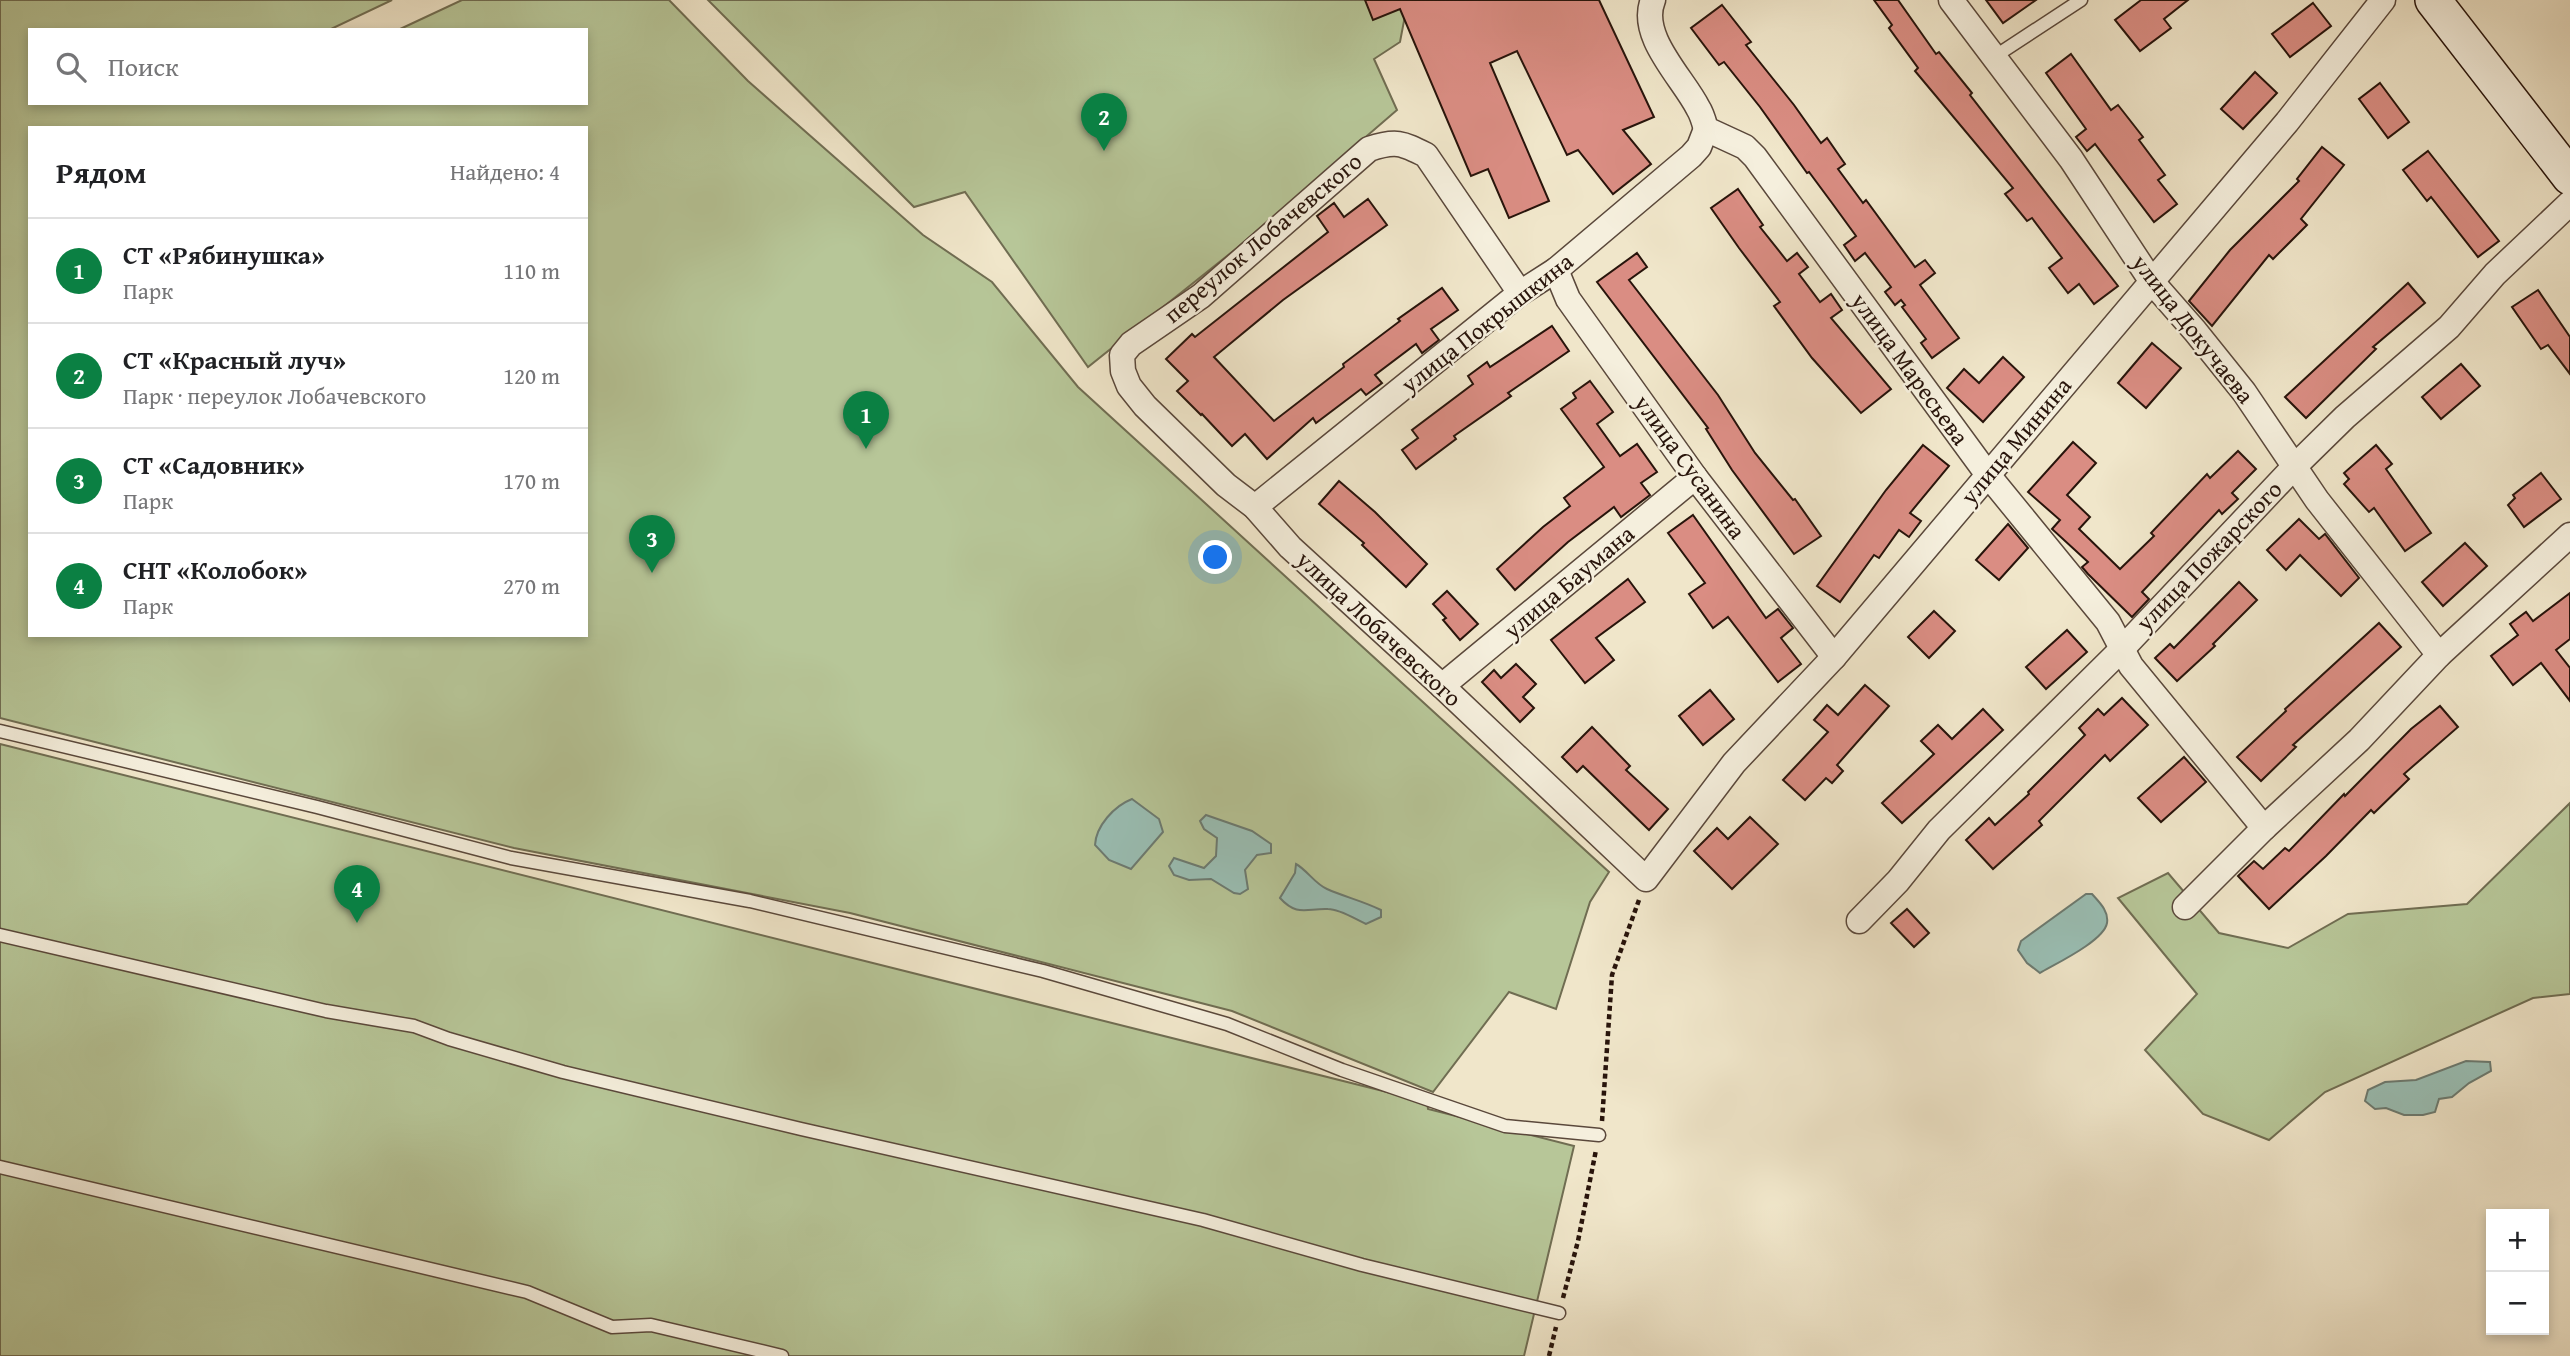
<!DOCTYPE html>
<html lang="ru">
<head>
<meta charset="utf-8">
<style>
  body { margin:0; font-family:"Gentium Book Plus",serif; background:#f6f6f6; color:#202124 }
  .controls { position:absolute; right:21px; bottom:21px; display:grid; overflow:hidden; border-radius:0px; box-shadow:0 4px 10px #0003 }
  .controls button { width:63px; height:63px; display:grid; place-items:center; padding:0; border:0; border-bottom:2px solid #e0e0e0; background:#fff; color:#202124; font:35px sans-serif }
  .you { position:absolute; left:1216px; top:558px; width:24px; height:24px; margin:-18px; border:5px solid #fff; border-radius:50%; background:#1a73e8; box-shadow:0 0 0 10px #1a73e833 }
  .badge { display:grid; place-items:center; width:46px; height:46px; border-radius:50%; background:#0b8043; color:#fff; font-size:23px; font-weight:700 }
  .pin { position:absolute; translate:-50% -58px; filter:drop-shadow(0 2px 4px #0008) }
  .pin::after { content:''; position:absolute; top:37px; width:24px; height:21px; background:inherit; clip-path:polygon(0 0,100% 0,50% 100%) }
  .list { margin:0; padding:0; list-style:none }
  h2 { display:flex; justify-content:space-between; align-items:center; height:91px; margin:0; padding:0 28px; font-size:30px }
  h2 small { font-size:23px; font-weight:400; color:#757577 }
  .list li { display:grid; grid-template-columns:46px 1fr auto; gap:21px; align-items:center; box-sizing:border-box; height:105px; padding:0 28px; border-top:2px solid #e0e0e0 }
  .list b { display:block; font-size:26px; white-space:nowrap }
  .list p { margin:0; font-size:23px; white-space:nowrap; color:#757577 }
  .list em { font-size:23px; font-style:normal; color:#757577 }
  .icon { flex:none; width:38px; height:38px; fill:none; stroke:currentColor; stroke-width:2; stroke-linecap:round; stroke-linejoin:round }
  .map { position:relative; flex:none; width:2570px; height:1356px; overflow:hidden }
  .search { position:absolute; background:#fff; box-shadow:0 4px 10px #0003; left:28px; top:28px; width:560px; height:77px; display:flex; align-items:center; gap:18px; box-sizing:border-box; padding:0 24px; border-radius:0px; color:#757577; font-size:26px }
  .panel { position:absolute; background:#fff; box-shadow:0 4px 10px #0003; left:28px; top:126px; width:560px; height:511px; border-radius:0px }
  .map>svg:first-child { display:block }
  .green { fill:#b7c698; stroke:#706d52; stroke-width:2; fill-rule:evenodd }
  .water { fill:#9ac0b6; stroke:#6c7b72; stroke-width:2 }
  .building { fill:#da8d83; stroke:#28140b; stroke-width:2 }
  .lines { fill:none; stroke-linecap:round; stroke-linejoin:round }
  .service-casing { stroke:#5a483b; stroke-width:15 }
  .minor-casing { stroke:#5a483b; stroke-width:27 }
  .secondary-casing { stroke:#28140b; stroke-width:38 }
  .path { stroke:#28140b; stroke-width:4.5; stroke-dasharray:5 3.5; stroke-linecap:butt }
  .service { stroke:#f5efdd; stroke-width:12 }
  .minor { stroke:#f5efdd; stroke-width:24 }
  .secondary { stroke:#f5efdd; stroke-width:35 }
  .labels { text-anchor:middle; stroke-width:5; stroke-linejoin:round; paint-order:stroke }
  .street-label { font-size:24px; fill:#28140b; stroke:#f5efdd }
</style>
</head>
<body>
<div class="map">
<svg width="2570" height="1356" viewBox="0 0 2570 1356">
  <rect width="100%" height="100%" fill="#f0e6ca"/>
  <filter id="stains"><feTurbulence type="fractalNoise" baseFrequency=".00286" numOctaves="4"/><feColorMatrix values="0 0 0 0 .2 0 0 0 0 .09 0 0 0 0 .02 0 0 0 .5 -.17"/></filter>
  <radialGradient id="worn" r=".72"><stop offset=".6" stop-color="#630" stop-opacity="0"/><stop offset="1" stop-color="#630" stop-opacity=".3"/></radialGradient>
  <g class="green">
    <path d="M0,0H392L329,30H30V103H586V30H398L462,0H669L748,81L923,235L992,282L1078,387L1609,872L1590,902L1556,1009L1509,992L1433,1092L1232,1011L850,913L514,848L0,718ZM30,128H586V635H30Z"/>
    <path d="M708,0H1408L1400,42L1374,59L1397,110L1237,248L1088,367L965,192L914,207Z"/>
    <path d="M0,744L1427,1102L1428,1109L1574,1146L1524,1356H0Z"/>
    <path d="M2570,803V994L2533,998L2325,1092L2269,1140L2203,1114L2145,1050L2197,994L2118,898L2168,873L2219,933L2288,948L2348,914L2467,904Z"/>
  </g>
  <g class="water">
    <path d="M1132,799L1159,819L1163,832L1131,869L1109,860L1095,845C1096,826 1114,806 1132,799Z"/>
    <path d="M1206,815L1252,831L1271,844V853L1257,855L1245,870L1248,889L1240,894L1234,893L1211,879L1189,880L1174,875L1169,866L1174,858L1204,868L1216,856L1217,838L1204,829L1200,821Z"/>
    <path d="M1296,864C1307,870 1315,884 1327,889C1345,897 1363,901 1381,910V917L1366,924C1355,919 1340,909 1328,909C1307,908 1297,917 1280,898L1295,873Z"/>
    <path d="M2086,894H2092C2099,902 2109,911 2107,923C2104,941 2055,964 2040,973L2027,963L2018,950L2021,941Z"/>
    <path d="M2466,1061L2490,1062L2491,1071L2469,1083L2452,1097L2439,1099L2435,1112L2423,1115H2404L2386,1108L2375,1109L2365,1101L2368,1090L2385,1082L2416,1080Z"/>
  </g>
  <g class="building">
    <path d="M1365,0H1599L1654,117L1623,130L1651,164L1613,194L1578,150L1567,155L1517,51L1490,63L1549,201L1509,218L1488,169L1471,176L1400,9L1373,20Z"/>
    <path d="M1874,0H1898L1936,54L1939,52L1972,93L1970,95L2118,286L2094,304L2079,284L2068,293L2049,268L2062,258L2032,218L2027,221L2005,194L2013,188L1915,71L1918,68L1889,28L1892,25Z"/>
    <path d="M1986,0H2036L2003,23Z"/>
    <path d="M2141,0H2188L2164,19L2171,28L2140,51L2115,20Z"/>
    <path d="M2313,3L2331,26L2290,57L2272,34Z"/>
    <path d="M1722,5L1751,42L1746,45L1794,105L1821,143L1827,138L1845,164L1838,169L1863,203L1866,200L1915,267L1925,260L1935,273L1920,285L1959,338L1932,358L1921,343L1926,339L1902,307L1905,305L1901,300L1895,305L1885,292L1891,287L1865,253L1855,261L1844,245L1856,236L1832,203L1809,172L1807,173L1760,107L1724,62L1719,65L1691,28Z"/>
    <path d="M2071,54L2111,110L2118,105L2143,137L2139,140L2165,175L2158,180L2177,204L2154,222L2095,144L2087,151L2076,137L2086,129L2046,73Z"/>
    <path d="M2255,72L2277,93L2243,129L2221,109Z"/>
    <path d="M2380,83L2409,122L2388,138L2359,99Z"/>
    <path d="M2322,147L2344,165L2301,219L2307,225L2273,259L2269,255L2212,326L2189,301L2230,250L2299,181L2297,179Z"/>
    <path d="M2428,151L2499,241L2478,257L2431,197L2427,201L2403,170Z"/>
    <path d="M1738,189L1763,225L1760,227L1787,261L1797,253L1808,267L1799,274L1820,302L1831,294L1842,310L1831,318L1891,389L1861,413L1812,358L1774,306L1780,302L1739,248L1711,208Z"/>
    <path d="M1368,199L1387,225L1283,300L1214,357L1274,421L1344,367L1343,364L1400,321L1398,319L1442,288L1458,310L1431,329L1439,340L1422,353L1416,344L1375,375L1382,383L1366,395L1361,389L1316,423L1313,418L1267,459L1245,434L1232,446L1202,414L1201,415L1177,391L1188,381L1166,359L1192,334L1195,337L1328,232L1317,216L1334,203L1344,217Z"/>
    <path d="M1637,253L1647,267L1629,280L1718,395L1755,453L1793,500L1795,499L1821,536L1794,554L1732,470L1706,429L1708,428L1597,282Z"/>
    <path d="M2408,283L2425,303L2373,347L2376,349L2306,418L2285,397Z"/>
    <path d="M2538,290L2570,337V374L2548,345L2541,349L2512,307Z"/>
    <path d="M1552,326L1569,351L1508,393L1511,396L1454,436L1456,439L1416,469L1402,450L1418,438L1412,430L1473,384L1468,376L1487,362L1490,367Z"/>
    <path d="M2152,343L2181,368L2146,408L2118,383Z"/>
    <path d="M2003,357L2024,377L1983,422L1947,388L1964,369L1979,383Z"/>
    <path d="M2461,364L2480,386L2441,419L2422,397Z"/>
    <path d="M1590,381L1613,412L1597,424L1620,456L1637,444L1657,472L1641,483L1650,495L1621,517L1614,507L1568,542L1515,590L1497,569L1543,527L1570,506L1564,498L1604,467L1561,409L1576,398L1573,393Z"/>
    <path d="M2073,442L2096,463L2067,495L2090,517L2079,529L2120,569L2154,536L2151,533L2207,474L2210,478L2238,451L2256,469L2232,493L2238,499L2222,514L2219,510L2142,592L2149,599L2132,617L2088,574L2082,567L2088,562L2052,529L2060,520L2028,492Z"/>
    <path d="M1923,445L1949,466L1910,513L1921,521L1909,537L1899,530L1879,558L1874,555L1840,602L1817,586L1886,490Z"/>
    <path d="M2376,445L2392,464L2386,469L2431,533L2405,551L2374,508L2369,512L2344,484L2349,479L2344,473Z"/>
    <path d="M2541,473L2561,499L2524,527L2508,505L2515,498L2513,495Z"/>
    <path d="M1339,481L1375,512L1427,564L1406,587L1362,545L1364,543L1319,504Z"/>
    <path d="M1693,515L1766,618L1778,609L1793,628L1781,638L1801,664L1778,682L1728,617L1713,628L1689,594L1705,583L1668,533Z"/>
    <path d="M2299,519L2319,539L2325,534L2359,578L2341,596L2300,555L2286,570L2267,550Z"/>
    <path d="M2008,524L2028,548L1999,580L1976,560Z"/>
    <path d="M2465,543L2487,566L2443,606L2422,582Z"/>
    <path d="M1628,579L1645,602L1596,638L1614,660L1585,683L1551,640Z"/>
    <path d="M2239,582L2257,600L2213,644L2215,646L2177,681L2155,658L2170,644L2174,648Z"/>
    <path d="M1447,591L1478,624L1460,640L1443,620L1446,618L1433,604Z"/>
    <path d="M2570,593V639L2556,650L2570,668V701L2541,663L2513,685L2491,656L2518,635L2510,624L2526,612L2533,621Z"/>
    <path d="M1934,611L1955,631L1929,658L1908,637Z"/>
    <path d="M2379,623L2401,647L2293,745L2296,747L2261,781L2237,757L2286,711L2285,709Z"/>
    <path d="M2067,630L2087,652L2046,689L2026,667Z"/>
    <path d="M1516,664L1536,684L1523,697L1534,708L1520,722L1482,682L1494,670L1501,678Z"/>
    <path d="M1865,685L1889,706L1837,765L1843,771L1832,783L1826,778L1805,800L1783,780L1828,732L1814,720L1827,705L1838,715Z"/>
    <path d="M1710,690L1734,719L1703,745L1679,716Z"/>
    <path d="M2122,698L2148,725L2110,761L2105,755L2039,821L2042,825L1993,869L1966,840L1989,818L1995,825L2029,794L2028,792L2085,735L2079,728L2098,709L2104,715Z"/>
    <path d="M2440,706L2458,727L2404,774L2409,779L2374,813L2371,810L2326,856L2269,909L2238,876L2254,861L2263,869L2285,848L2289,851L2344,794L2345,796L2411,729Z"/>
    <path d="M1983,709L2003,730L1902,823L1882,803L1934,754L1921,741L1938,725L1952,739Z"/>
    <path d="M1592,727L1630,766L1626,770L1668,809L1649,830L1583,766L1577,772L1562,757Z"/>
    <path d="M2184,757L2206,782L2161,822L2138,798Z"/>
    <path d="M1750,817L1778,844L1732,889L1694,851L1717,828L1728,839Z"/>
    <path d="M1907,909L1929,933L1914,947L1891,923Z"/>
  </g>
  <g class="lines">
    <defs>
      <g id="service">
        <path d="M1994,57L2081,0"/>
        <path d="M0,731L317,807L511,858L750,901L1043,971L1227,1024L1342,1070L1505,1126L1599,1135"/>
        <path d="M0,935L326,1011L414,1026L449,1039L563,1072L801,1129L1203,1220L1362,1265L1559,1313"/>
        <path d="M0,1167L527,1292L612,1327L651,1325L782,1356"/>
      </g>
      <g id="minor">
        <path d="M1653,0C1638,36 1683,78 1698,108C1702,114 1704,122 1706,129L1745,147L1755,157L1988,475L2108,622L2131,666L2264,828"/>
        <path d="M1951,0L2071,159L2152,282L2195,331L2244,392L2317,500L2439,655"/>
        <path d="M1556,270L1568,299L1695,477L1834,657"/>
        <path d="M1520,293L1426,155C1402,143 1396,140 1369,149L1201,296L1131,344L1122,355L1123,371L1129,386L1145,406L1226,485L1255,507L1290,547L1442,686L1646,879L1734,763L1834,657L2287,122L2383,0"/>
        <path d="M1255,507L1520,293L1556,270L1691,156L1699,147L1706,129"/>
        <path d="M1442,686L1695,477"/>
        <path d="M2185,907L2264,828L2359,740L2439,655L2570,535"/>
        <path d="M1859,921L1898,881L1939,830L2121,650L2295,466L2345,417L2449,327L2495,274L2570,203"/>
      </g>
      <path id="secondary" d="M2433,0L2570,177"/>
    </defs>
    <use href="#service" class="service-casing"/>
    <use href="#minor" class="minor-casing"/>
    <use href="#secondary" class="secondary-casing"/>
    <g class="path">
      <path d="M1602,1121L1612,975L1639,900"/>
      <path d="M1563,1298L1578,1241L1596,1150"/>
      <path d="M1549,1356L1556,1327"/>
    </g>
    <use href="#service" class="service"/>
    <use href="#minor" class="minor"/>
    <use href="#secondary" class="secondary"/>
  </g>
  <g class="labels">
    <g class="street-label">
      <text transform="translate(1263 238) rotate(-40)" y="8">переулок Лобачевского</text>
      <text transform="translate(1487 323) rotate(-38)" y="8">улица Покрышкина</text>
      <text transform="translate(2193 329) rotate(52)" y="8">улица Докучаева</text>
      <text transform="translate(1910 369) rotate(54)" y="8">улица Маресьева</text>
      <text transform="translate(2016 441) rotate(-50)" y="8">улица Минина</text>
      <text transform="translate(1690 467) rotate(54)" y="8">улица Сусанина</text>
      <text transform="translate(2209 556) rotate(-46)" y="8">улица Пожарского</text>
      <text transform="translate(1569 582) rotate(-40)" y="8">улица Баумана</text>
      <text transform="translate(1379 629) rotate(43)" y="8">улица Лобачевского</text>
    </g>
  </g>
  <rect width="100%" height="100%" filter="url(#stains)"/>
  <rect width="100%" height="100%" fill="url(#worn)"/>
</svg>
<div class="controls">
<button>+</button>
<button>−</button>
</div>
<div class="you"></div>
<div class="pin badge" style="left:866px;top:449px">1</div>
<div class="pin badge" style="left:1104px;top:151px">2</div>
<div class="pin badge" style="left:652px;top:573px">3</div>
<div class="pin badge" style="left:357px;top:923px">4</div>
<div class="search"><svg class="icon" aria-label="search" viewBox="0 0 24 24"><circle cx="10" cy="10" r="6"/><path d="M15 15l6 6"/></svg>Поиск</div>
<section class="panel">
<h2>Рядом<small>Найдено: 4</small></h2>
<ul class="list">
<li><span class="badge">1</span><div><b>СТ «Рябинушка»</b><p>Парк</p></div><em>110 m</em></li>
<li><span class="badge">2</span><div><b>СТ «Красный луч»</b><p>Парк · переулок Лобачевского</p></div><em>120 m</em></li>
<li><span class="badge">3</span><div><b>СТ «Садовник»</b><p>Парк</p></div><em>170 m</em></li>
<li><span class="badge">4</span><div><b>СНТ «Колобок»</b><p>Парк</p></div><em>270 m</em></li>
</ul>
</section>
</div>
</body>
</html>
